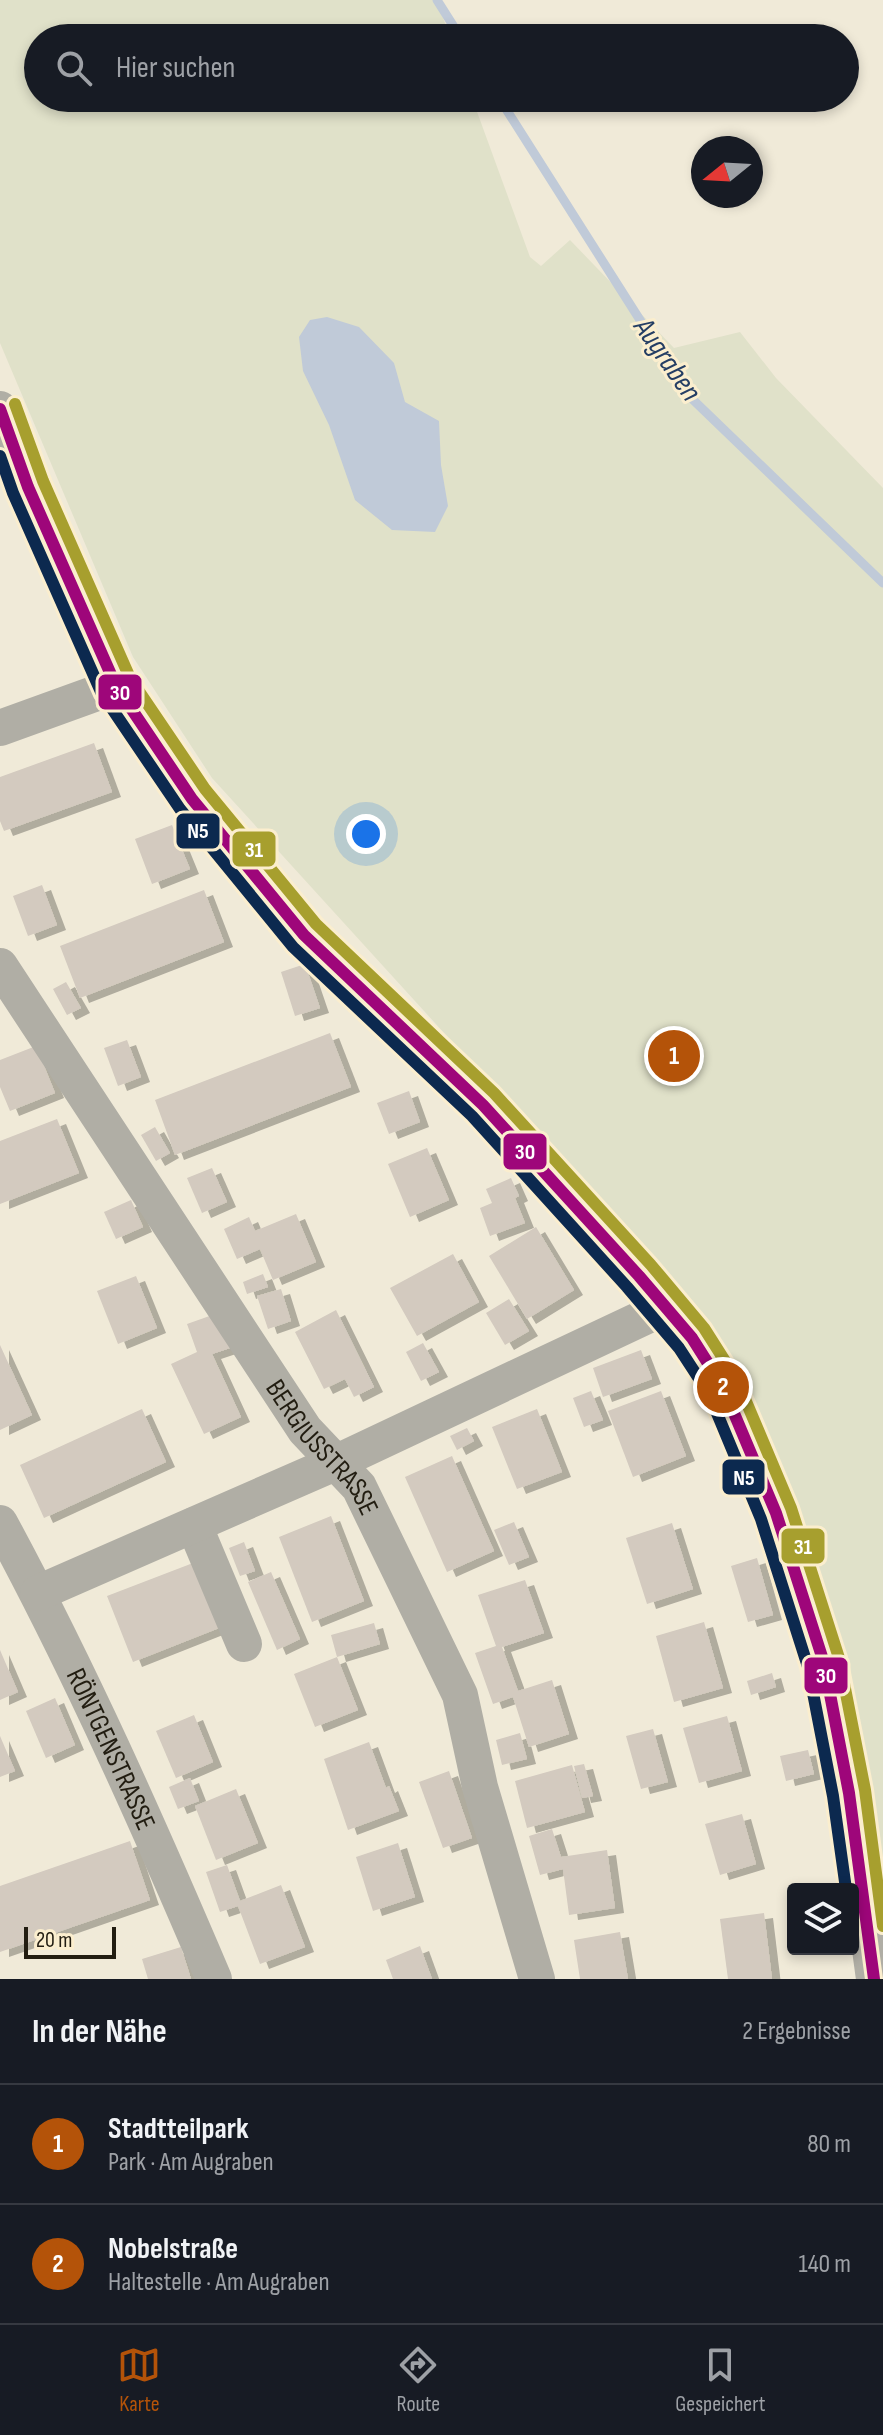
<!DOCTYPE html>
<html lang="de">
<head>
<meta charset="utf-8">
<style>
  body { margin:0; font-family:"Sofia Sans Condensed",sans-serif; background:#242831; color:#f1f3f6 }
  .controls { position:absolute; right:24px; bottom:24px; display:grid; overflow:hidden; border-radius:8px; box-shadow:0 4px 12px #0003 }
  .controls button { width:72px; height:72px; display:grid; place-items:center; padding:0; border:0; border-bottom:2px solid #363941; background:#171b24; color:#f1f3f6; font:40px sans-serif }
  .compass { position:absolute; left:691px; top:136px; width:72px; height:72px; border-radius:50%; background:#171b24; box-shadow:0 4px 12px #0003; rotate:252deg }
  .scale { position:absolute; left:24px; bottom:20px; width:92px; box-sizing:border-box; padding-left:8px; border:4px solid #221d11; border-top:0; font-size:22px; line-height:28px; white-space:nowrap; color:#221d11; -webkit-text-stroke:6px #fbeece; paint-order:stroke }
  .you { position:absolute; left:366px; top:834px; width:28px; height:28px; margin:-20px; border:6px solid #fff; border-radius:50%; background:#1a73e8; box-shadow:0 0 0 12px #1a73e833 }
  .badge { display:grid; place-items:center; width:52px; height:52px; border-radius:50%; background:#b45309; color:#fff; font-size:26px; font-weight:700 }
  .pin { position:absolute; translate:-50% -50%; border:4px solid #fff; box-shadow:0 2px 8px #0006 }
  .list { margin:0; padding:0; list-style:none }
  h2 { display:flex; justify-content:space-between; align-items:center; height:104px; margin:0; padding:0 32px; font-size:34px }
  h2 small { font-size:26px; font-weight:400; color:#9ea1a6 }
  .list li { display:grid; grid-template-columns:52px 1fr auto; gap:24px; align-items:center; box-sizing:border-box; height:120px; padding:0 32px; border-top:2px solid #363941 }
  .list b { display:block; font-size:30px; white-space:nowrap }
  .list p { margin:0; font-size:26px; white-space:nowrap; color:#9ea1a6 }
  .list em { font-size:26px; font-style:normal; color:#9ea1a6 }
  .icon { flex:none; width:44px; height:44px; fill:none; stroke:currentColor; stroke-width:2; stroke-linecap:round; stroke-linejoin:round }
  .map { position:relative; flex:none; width:883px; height:1979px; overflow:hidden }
  .search { position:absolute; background:#171b24; box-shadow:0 4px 12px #0003; left:24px; right:24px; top:24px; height:88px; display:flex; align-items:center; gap:20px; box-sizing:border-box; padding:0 28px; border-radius:44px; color:#9ea1a6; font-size:30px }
  .sheet { height:344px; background:#171b24 }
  nav { display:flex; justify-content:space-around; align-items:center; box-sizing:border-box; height:112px; border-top:2px solid #363941; background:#171b24; font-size:22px; color:#9ea1a6 }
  nav a { display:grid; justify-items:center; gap:4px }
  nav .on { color:#b45309 }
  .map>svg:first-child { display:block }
  .green { fill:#e0e1c9 }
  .water { fill:#c0cad8 }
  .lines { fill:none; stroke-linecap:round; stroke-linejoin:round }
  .stream { stroke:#c0cad8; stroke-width:9 }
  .building { fill:#d3cabf; filter:url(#shadow) }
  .minor { stroke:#b0aea5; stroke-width:36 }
  .bus-1-casing { stroke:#fbeece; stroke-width:18 }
  .bus-2-casing { stroke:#fbeece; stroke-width:18 }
  .bus-3-casing { stroke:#fbeece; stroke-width:18 }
  .bus-1 { stroke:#9e067a; stroke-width:12 }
  .bus-2 { stroke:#0c294f; stroke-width:12 }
  .bus-3 { stroke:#a79f2e; stroke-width:12 }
  .labels { text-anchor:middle; stroke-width:6; stroke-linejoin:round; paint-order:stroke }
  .street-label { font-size:28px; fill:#221d11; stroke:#fbeece }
  .water-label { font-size:30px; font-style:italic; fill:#253e64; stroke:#fbeece }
  .line-badge { stroke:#fbeece; stroke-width:3 }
  .badge-label { font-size:22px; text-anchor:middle; font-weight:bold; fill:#fff }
</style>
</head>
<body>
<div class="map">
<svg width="883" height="1979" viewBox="0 0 883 1979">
  <defs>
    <filter id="shadow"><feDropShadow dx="9" dy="5" stdDeviation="0" flood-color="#0004"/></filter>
  </defs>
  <rect width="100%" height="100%" fill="#f0ead8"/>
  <path class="green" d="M0,0H437L450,38H38V98H472L530,257L541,266L570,240L674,348L740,332L776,378L883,488V1864L832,1617L718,1334L212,778L133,657L0,343Z"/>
  <path class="water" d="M327,317L359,327L394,363L405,402L439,421L441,465L448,506L435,532L392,530L355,500L329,425L303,371L299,337L310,320Z"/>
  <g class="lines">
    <g class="stream">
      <path d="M437,0L461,38"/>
      <path d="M499,98L687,394L883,583"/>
    </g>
  </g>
  <g class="building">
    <path d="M94,743L112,792L4,831L0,821V777Z"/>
    <path d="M172,825L190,869L152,884L135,839Z"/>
    <path d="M42,885L57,925L28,936L13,896Z"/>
    <path d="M204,890L224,942L80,998L60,946Z"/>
    <path d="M305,964L320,1008L295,1016L281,972Z"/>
    <path d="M66,982L81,1008L67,1015L53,989Z"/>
    <path d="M330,1033L351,1087L175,1155L155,1100Z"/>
    <path d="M127,1040L141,1077L118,1086L104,1048Z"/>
    <path d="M36,1046L55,1093L10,1111L0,1087V1060Z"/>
    <path d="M409,1091L420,1122L389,1134L377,1103Z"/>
    <path d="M57,1119L79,1173L0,1204V1141Z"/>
    <path d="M155,1127L170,1153L156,1161L141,1135Z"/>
    <path d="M427,1148L449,1200L410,1217L388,1164Z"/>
    <path d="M212,1168L227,1202L202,1213L187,1178Z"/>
    <path d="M511,1178L519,1196L515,1198L525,1223L490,1236L480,1208L492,1203L486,1189Z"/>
    <path d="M131,1200L143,1227L116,1239L104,1212Z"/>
    <path d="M296,1214L316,1262L273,1280L260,1249L237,1259L224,1229L249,1217L255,1231Z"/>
    <path d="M536,1227L574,1290L527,1319L489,1256Z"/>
    <path d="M453,1254L479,1302L417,1336L390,1288Z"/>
    <path d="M263,1274L268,1287L247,1294L243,1282Z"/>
    <path d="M136,1276L157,1328L118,1344L97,1291Z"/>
    <path d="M281,1289L291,1321L268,1329L257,1296Z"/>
    <path d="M509,1299L529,1331L505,1345L486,1313Z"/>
    <path d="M336,1310L374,1387L354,1397L345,1379L324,1389L295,1332Z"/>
    <path d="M218,1313L230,1348L212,1354L241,1417L204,1434L171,1364L197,1352L187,1324Z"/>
    <path d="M423,1343L439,1372L421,1381L406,1352Z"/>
    <path d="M0,1345L32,1415L0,1430Z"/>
    <path d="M641,1350L652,1379L603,1397L593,1368Z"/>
    <path d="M591,1391L603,1420L584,1427L573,1398Z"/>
    <path d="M661,1391L686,1456L633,1477L608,1411Z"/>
    <path d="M142,1409L166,1462L44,1518L20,1465Z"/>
    <path d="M537,1409L562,1472L517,1489L492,1427Z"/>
    <path d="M467,1428L474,1441L457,1450L450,1436Z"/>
    <path d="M452,1456L494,1551L447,1572L405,1477Z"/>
    <path d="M331,1516L364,1601L312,1622L279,1537Z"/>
    <path d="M514,1522L529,1557L509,1565L494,1530Z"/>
    <path d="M672,1523L693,1589L647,1604L626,1538Z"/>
    <path d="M244,1542L255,1571L240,1576L229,1548Z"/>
    <path d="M757,1558L773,1615L748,1622L731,1566Z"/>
    <path d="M193,1563L219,1628L133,1662L107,1596Z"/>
    <path d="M271,1572L300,1639L277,1650L248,1582Z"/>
    <path d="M525,1580L544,1633L502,1647L518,1691L552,1680L569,1734L529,1747L513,1697L493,1704L475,1653L496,1646L478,1595Z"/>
    <path d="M704,1622L723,1688L674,1702L656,1636Z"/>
    <path d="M374,1623L380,1644L337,1657L331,1635Z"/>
    <path d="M0,1650L18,1692L0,1700Z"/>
    <path d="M337,1657L358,1710L315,1727L294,1674Z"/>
    <path d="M772,1673L776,1687L751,1695L747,1681Z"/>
    <path d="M55,1698L75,1745L46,1758L26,1711Z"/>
    <path d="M194,1715L213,1762L176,1778L156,1731Z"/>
    <path d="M727,1716L742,1771L699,1783L683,1728Z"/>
    <path d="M653,1729L668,1782L641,1789L626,1736Z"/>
    <path d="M520,1733L527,1759L502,1765L496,1740Z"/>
    <path d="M0,1736L15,1771L0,1777Z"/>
    <path d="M369,1742L386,1788L389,1786L399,1811L348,1830L324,1759Z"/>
    <path d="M808,1750L814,1774L786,1781L780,1756Z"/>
    <path d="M584,1764L593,1796L582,1798L574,1766Z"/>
    <path d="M572,1765L585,1812L527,1828L515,1781Z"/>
    <path d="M449,1771L472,1838L443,1848L419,1782Z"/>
    <path d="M190,1778L199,1801L178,1809L169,1787Z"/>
    <path d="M236,1789L258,1843L216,1860L195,1806Z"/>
    <path d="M742,1814L756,1864L720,1875L705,1824Z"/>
    <path d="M552,1829L561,1857L607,1850L615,1908L569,1915L563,1869L540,1875L529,1836Z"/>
    <path d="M130,1841L150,1900L0,1952V1886Z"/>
    <path d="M398,1843L415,1897L373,1911L356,1857Z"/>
    <path d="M227,1865L240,1901L281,1885L305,1947L260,1964L238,1906L220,1912L206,1872Z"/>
    <path d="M764,1913L772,1979H728L720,1919Z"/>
    <path d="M620,1932L628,1979H580L574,1940Z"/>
    <path d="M420,1946L432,1979H393L386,1960Z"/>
    <path d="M181,1947L191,1979H148L142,1959Z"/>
  </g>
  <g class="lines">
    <g class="minor">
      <path d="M0,409L28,487L116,686L192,799L304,935L483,1105L639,1276L692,1338L723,1387L776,1513L824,1663L849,1793L874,1979"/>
      <path d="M0,728L116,686"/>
      <path id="s1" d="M0,966L305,1430L359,1487L460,1695L480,1787L537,1979"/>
      <path id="s2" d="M0,1523C80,1671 148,1824 214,1979"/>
      <path d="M194,1525L244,1644"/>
      <path d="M38,1593L335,1463L666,1307"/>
    </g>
    <defs>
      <path id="bus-1" d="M0,409L28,487L116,686L192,799L304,935L483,1105L639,1276L692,1338L723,1387L776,1513L824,1663L849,1793L874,1979"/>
      <path id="bus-2" d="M0,456L13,493L102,694L180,809L293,947L472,1116L627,1287L679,1348L709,1394L761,1519L808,1667L833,1796L846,1889"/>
      <path id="bus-3" d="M15,404L43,481L130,678L205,789L316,924L494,1093L651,1265L704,1328L737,1380L791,1508L839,1658L865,1790L883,1926"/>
    </defs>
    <use href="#bus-1" class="bus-1-casing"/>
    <use href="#bus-2" class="bus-2-casing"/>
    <use href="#bus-3" class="bus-3-casing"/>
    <use href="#bus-1" class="bus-1"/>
    <use href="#bus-2" class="bus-2"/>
    <use href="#bus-3" class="bus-3"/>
  </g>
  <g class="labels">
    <g class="street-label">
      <text dy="10" stroke="none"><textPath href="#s1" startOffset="580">BERGIUSSTRASSE</textPath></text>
      <text dy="10" stroke="none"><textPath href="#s2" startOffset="252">RÖNTGENSTRASSE</textPath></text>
    </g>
    <g class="water-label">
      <text transform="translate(668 359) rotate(55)" y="10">Augraben</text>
    </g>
  </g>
  <g class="line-badge">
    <rect x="97" y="673" width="46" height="38" rx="8" fill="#9e067a"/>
    <rect x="175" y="812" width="46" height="38" rx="8" fill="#0c294f"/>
    <rect x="231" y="830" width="46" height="38" rx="8" fill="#a79f2e"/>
    <rect x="502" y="1132" width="46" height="39" rx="8" fill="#9e067a"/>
    <rect x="721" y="1458" width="45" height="38" rx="8" fill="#0c294f"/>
    <rect x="780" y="1527" width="46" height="38" rx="8" fill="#a79f2e"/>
    <rect x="803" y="1656" width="46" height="39" rx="8" fill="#9e067a"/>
  </g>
  <g class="badge-label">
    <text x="120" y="700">30</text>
    <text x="198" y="838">N5</text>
    <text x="254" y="857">31</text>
    <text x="525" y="1159">30</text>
    <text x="744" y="1485">N5</text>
    <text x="803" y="1554">31</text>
    <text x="826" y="1683">30</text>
  </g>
</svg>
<div class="controls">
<button><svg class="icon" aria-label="layers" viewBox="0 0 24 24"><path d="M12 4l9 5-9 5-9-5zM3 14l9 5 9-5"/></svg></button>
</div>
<svg class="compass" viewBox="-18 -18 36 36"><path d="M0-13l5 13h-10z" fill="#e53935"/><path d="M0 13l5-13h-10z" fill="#9ea1a6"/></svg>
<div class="scale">20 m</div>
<div class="you"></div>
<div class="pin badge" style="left:674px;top:1056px">1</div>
<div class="pin badge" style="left:723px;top:1387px">2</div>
<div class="search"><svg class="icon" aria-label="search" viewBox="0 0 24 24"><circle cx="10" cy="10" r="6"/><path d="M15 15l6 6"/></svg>Hier suchen</div>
</div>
<section class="sheet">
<h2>In der Nähe<small>2 Ergebnisse</small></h2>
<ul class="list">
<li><span class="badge">1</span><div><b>Stadtteilpark</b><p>Park · Am Augraben</p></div><em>80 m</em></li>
<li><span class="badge">2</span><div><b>Nobelstraße</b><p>Haltestelle · Am Augraben</p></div><em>140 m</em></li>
</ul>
</section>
<nav>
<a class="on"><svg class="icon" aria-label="map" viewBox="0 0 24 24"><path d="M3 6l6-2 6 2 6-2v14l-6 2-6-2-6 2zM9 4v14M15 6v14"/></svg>Karte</a>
<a><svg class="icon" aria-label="directions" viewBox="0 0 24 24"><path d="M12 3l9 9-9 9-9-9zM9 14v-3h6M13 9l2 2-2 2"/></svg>Route</a>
<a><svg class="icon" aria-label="saved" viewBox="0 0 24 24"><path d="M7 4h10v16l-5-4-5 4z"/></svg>Gespeichert</a>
</nav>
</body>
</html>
